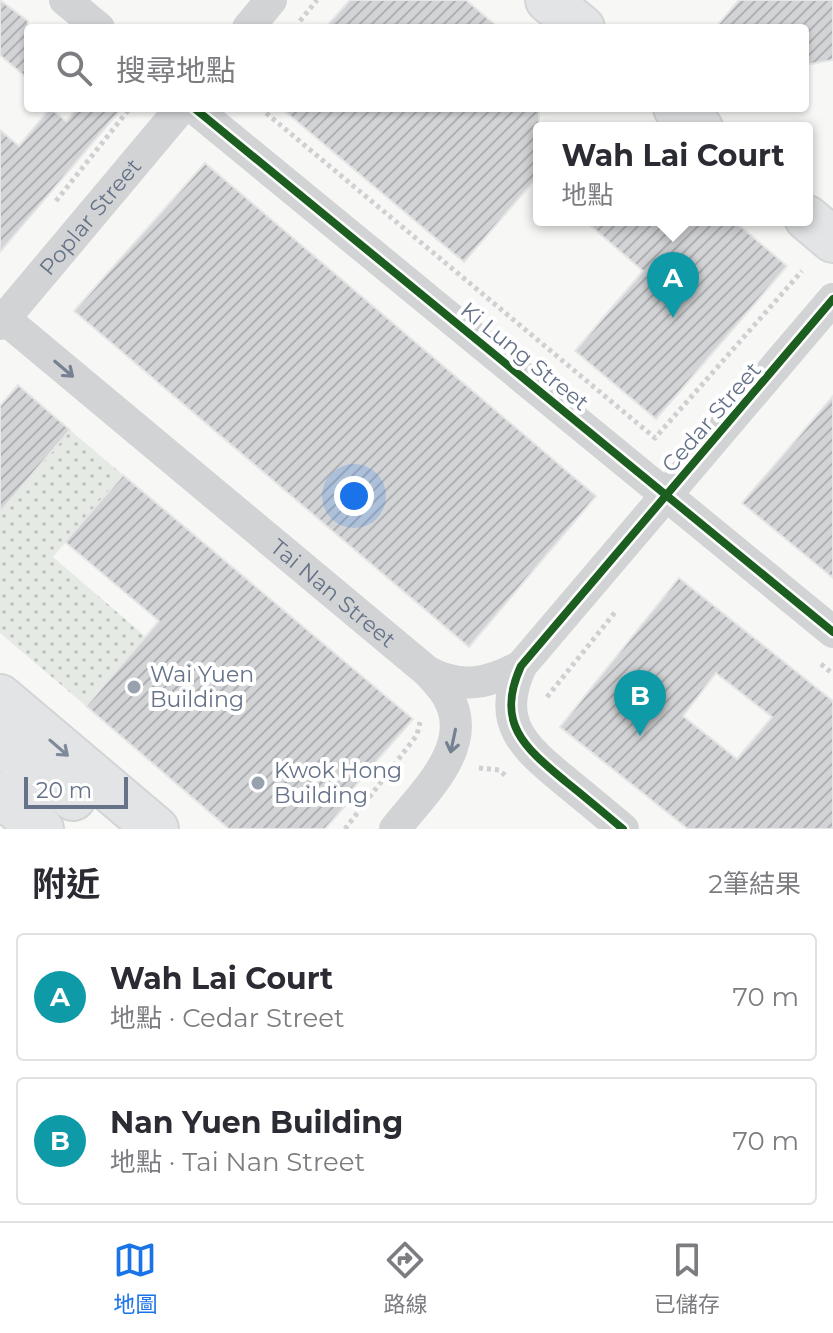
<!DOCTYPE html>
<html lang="zh-TW">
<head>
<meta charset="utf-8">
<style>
  body { margin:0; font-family:Montserrat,"Noto Sans TC",sans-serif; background:#f7f7f7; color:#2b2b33 }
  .scale { position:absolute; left:24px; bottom:20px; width:104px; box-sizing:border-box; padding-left:8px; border:4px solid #657288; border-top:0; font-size:22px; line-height:28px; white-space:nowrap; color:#657288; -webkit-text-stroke:6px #fff; paint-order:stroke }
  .you { position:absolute; left:354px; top:496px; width:28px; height:28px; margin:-20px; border:6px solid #fff; border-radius:50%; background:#1a73e8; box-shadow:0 0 0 12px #1a73e833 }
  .badge { display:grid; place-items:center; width:52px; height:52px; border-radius:50%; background:#1a73e8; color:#fff; font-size:26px; font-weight:700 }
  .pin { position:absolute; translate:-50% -66px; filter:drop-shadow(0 2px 4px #0008) }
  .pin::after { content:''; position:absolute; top:42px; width:28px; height:24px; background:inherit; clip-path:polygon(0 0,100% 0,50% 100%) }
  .popup { position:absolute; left:533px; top:122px; width:280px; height:104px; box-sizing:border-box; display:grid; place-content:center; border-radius:8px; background:#fff; filter:drop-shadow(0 2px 6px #0005); font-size:26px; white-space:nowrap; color:#7c7c81 }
  .popup b { font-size:30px; color:#2b2b33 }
  .popup::after { content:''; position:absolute; left:50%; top:100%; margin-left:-16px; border:16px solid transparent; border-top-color:#fff }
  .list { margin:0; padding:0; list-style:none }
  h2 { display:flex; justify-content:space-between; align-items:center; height:104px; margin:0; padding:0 32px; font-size:34px }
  h2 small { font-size:26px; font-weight:400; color:#7c7c81 }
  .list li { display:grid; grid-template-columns:52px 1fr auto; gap:24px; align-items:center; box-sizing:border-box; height:128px; margin:0 16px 16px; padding:0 16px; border:2px solid #e1e1e2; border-radius:8px }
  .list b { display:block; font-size:30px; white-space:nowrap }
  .list p { margin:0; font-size:26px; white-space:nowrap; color:#7c7c81 }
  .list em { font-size:26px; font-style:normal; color:#7c7c81 }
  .icon { flex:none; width:44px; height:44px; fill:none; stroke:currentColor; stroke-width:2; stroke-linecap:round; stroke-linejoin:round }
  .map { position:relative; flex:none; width:833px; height:829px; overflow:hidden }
  .search { position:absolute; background:#fff; box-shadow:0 2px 6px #0004; left:24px; right:24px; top:24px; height:88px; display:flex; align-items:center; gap:20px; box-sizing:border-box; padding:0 28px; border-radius:8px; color:#7c7c81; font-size:30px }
  .sheet { height:392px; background:#fff }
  nav { display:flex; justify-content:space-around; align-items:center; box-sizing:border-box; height:112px; border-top:2px solid #e1e1e2; background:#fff; font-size:22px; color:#7c7c81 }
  nav a { display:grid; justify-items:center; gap:4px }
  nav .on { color:#1a73e8 }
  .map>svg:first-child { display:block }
  .green { fill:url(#green-dots) }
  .building { fill:url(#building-hatch); stroke:#e6e6e6; stroke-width:2; fill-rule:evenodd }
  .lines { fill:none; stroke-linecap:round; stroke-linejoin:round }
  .secondary-casing { stroke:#d3d5d6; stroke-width:48 }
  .primary-casing { stroke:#d2d4d5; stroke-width:48 }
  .path { stroke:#cfd0d1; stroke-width:5; stroke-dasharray:4 4; stroke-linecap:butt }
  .street { stroke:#d2d3d4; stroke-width:32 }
  .secondary { stroke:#e3e4e5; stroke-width:44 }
  .primary { stroke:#e3e4e5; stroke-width:44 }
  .cycleway-casing { stroke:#fff; stroke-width:13 }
  .cycleway { stroke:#1b5e20; stroke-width:8 }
  .oneway { stroke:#758193 }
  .oneway2 { stroke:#7e899b }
  .poi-dot { fill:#98a1ae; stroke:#fff; stroke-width:3 }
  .labels { text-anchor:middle; stroke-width:8; stroke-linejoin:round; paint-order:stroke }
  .street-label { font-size:22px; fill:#657288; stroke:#fff }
  .poi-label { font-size:22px; fill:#657288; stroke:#fff; text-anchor:start }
</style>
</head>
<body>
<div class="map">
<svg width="833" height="829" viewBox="0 0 833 829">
  <defs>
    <pattern id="green-dots" width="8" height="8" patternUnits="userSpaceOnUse" patternTransform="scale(2)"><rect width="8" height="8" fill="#e6eae4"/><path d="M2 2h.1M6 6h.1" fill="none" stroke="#bec2bf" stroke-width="1.8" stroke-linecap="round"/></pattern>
    <pattern id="building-hatch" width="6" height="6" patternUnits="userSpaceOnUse" patternTransform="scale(2)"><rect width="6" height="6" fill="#d3d4d6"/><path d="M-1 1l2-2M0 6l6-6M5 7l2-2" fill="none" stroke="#afb0b3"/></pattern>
  </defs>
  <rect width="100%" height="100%" fill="#f7f7f6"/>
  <path class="green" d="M70,430L123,475L53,557L146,637L86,706L0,633V512Z"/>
  <g class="building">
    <path d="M0,0L28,21V79L0,55Z"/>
    <path d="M350,0H466L499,28H325Z"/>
    <path d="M739,0H833V60L805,65V28H715Z"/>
    <path d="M50,108L66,121L77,108H122L0,252V130L19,146Z"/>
    <path d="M281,108H539V175L464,262Z"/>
    <path d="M205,163L596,496L469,647L74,311Z"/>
    <path d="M584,220H733L787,266L656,419L575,351L643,271Z"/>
    <path d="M18,385L70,430L0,512V406Z"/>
    <path d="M833,396V578L742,503Z"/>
    <path d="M123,475L413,719L341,802L345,806L325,829H229L86,706L159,621L65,542Z"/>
    <path d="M679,578L833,701V829H688L560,727ZM716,673L772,717L737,759L683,716Z"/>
  </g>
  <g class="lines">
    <defs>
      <g id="secondary">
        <path d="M548,0L582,28"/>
        <path d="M676,108L700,128"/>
        <path d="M807,218L833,240"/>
      </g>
      <g id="primary">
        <path d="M0,697L156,829"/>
        <path d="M0,746L30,762L73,798"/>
        <path d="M0,794L41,829"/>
      </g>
    </defs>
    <use href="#secondary" class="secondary-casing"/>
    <use href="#primary" class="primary-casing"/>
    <g class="path">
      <path d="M300,21L317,0"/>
      <path d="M260,108L655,438L802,271"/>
      <path d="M56,201L130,108"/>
      <path d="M821,664L833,674"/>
      <path d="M547,697L616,611"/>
      <path d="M479,768L499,770L506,776"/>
      <path d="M345,829L417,735L420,722"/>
    </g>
    <g class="street">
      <path d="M65,0L99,28"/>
      <path d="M248,28L271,0"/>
      <path d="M194,108L833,632"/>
      <path id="s1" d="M0,315L428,672C462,689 488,684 521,666"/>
      <path id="s2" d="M0,324L181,108"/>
      <path d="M395,829C423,793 476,746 448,697C443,688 435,680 428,672"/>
      <path d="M623,829C604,813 585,797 565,781C524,747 495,723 521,666L833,299"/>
    </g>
    <use href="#secondary" class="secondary"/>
    <use href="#primary" class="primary"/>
    <defs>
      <g id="cycleway">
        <path d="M194,108L833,632"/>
        <path d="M623,829C604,813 585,797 565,781C524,747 495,723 521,666L833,299"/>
      </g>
    </defs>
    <use href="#cycleway" class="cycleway-casing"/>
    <use href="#cycleway" class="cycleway"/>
  </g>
  <defs><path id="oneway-shaft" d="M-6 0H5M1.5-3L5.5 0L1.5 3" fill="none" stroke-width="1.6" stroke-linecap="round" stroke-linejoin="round" transform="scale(2)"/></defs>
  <g class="oneway">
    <use href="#oneway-shaft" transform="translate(64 369) rotate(40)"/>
    <use href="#oneway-shaft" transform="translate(453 741) rotate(102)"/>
  </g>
  <use class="oneway2" href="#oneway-shaft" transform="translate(59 748) rotate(41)"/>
  <g class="poi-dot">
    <circle cx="134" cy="687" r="8"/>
    <circle cx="258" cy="783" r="8"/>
  </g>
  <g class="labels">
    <g class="street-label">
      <text dy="8" stroke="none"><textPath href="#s2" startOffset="140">Poplar Street</textPath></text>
      <text transform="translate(525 356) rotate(39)" y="8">Ki Lung Street</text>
      <text transform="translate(711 417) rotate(-49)" y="8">Cedar Street</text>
      <text dy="8" stroke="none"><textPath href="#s1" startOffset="434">Tai Nan Street</textPath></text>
    </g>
    <g class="poi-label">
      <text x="150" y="682">Wai Yuen<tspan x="150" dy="25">Building</tspan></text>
      <text x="274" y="778">Kwok Hong<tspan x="274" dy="25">Building</tspan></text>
    </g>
  </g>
</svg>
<div class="scale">20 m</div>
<div class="you"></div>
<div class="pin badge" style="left:673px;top:318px;background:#0f9aa8">A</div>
<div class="popup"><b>Wah Lai Court</b>地點</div>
<div class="pin badge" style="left:640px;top:736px;background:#0f9aa8">B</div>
<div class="search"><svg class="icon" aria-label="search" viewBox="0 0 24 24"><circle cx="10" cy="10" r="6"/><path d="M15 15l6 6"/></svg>搜尋地點</div>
</div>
<section class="sheet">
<h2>附近<small>2筆結果</small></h2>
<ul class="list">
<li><span class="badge" style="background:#0f9aa8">A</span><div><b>Wah Lai Court</b><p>地點 · Cedar Street</p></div><em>70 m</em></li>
<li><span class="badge" style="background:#0f9aa8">B</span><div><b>Nan Yuen Building</b><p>地點 · Tai Nan Street</p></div><em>70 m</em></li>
</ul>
</section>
<nav>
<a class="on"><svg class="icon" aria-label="map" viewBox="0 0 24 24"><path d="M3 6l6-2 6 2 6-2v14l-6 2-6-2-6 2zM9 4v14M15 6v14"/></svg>地圖</a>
<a><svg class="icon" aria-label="directions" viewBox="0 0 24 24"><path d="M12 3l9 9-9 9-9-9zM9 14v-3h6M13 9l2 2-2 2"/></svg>路線</a>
<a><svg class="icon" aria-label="saved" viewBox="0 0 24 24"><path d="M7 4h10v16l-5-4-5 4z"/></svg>已儲存</a>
</nav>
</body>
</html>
